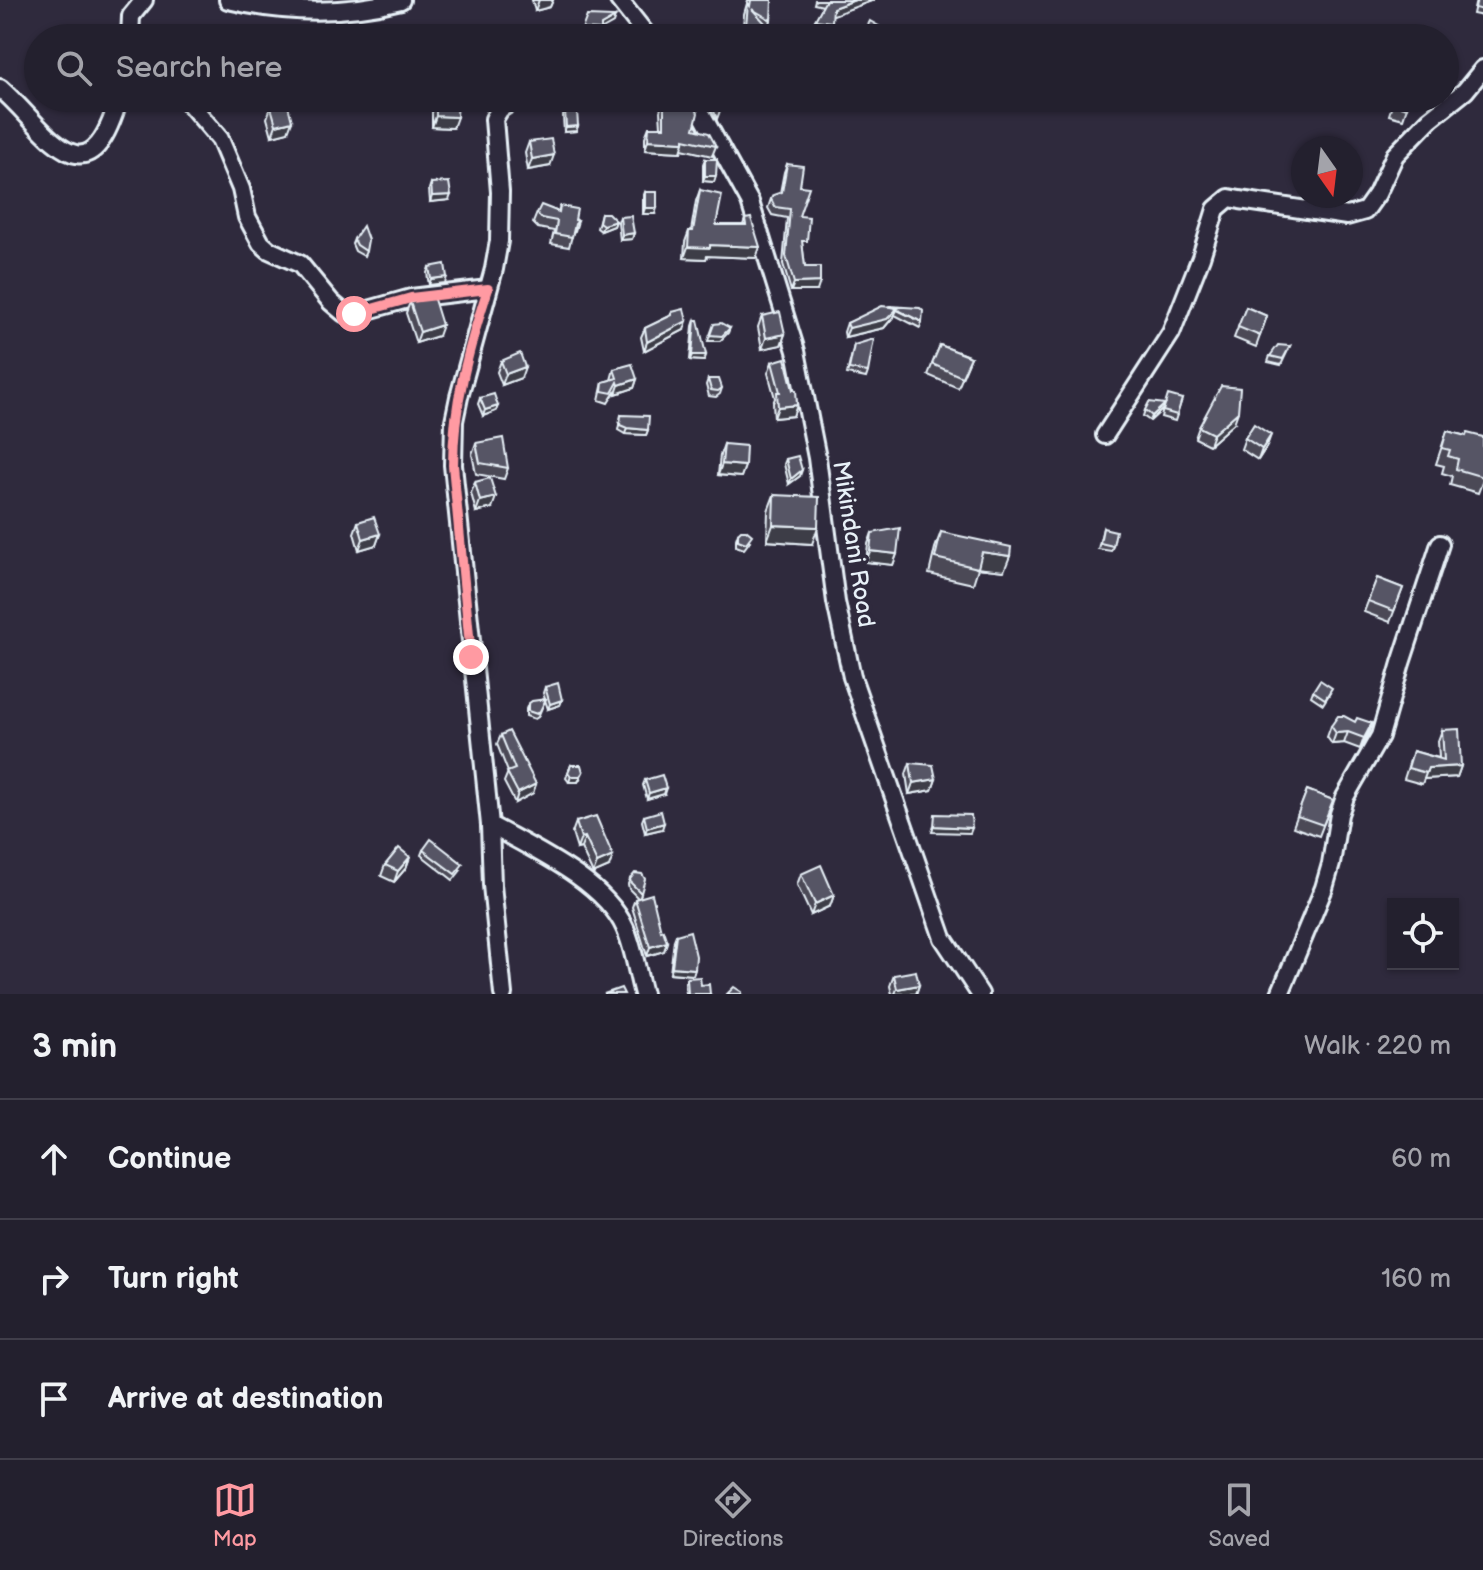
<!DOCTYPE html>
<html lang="en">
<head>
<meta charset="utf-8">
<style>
  body { margin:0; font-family:"Balsamiq Sans",sans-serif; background:#2b2836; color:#f1f3f6 }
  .controls { position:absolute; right:24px; bottom:24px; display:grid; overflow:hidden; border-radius:0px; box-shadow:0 2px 6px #0004 }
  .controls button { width:72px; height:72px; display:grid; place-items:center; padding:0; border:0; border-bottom:2px solid #403e4a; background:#23202e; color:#f1f3f6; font:40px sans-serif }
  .compass { position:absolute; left:1291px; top:136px; width:72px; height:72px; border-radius:50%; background:#23202e; box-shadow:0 2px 6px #0004; rotate:166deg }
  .stop { position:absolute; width:24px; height:24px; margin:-18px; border:6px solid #ff9aa2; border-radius:50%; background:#fff }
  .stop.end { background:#ff9aa2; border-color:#fff; box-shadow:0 2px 8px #0008 }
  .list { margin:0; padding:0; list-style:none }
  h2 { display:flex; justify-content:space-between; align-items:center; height:104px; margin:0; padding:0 32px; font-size:34px }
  h2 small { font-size:26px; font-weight:400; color:#a3a3aa }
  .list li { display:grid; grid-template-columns:52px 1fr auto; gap:24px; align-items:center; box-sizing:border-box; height:120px; padding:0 32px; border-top:2px solid #403e4a }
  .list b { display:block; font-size:30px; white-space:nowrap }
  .list em { font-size:26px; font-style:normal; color:#a3a3aa }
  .icon { flex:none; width:44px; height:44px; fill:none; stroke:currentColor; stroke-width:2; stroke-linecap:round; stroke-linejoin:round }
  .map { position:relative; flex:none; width:1483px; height:994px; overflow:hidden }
  .search { position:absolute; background:#23202e; box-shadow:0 2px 6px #0004; left:24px; right:24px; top:24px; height:88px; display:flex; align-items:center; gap:20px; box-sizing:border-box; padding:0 28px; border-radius:44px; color:#a3a3aa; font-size:30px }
  .sheet { height:464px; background:#23202e }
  nav { display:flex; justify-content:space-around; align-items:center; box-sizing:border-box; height:112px; border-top:2px solid #403e4a; background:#23202e; font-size:22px; color:#a3a3aa }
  nav a { display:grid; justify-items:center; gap:4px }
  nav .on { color:#ff9aa2 }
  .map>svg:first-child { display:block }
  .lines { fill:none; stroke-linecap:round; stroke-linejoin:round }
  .minor-casing { stroke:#e8f1f8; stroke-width:22 }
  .minor { stroke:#2f2a3d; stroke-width:16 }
  .wall { fill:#4b4957; stroke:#e8f1f8; stroke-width:2 }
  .shaded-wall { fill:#3d3c47; stroke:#e8f1f8; stroke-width:2 }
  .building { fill:#575565; stroke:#e8f1f8; stroke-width:2 }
  .route { stroke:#ff9aa2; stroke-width:10 }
  .labels { text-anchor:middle; stroke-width:7; stroke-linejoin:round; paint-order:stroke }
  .street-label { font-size:24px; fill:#e8f1f8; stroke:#2f2a3d }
</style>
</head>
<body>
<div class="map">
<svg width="1483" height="994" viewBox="0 0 1483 994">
  <rect width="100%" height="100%" fill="#2f2a3d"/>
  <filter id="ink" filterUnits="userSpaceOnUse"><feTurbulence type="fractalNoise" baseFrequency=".0125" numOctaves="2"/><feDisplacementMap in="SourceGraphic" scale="16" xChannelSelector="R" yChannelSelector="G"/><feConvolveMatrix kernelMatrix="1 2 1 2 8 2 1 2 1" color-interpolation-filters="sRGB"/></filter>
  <g filter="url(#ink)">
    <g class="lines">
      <defs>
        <g id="minor">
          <path d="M228,0C287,14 343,15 401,0"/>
          <path d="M619,0L649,38"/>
          <path d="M130,38L131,16L144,0"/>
          <path d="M0,88C49,131 87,208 119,98"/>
          <path d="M185,98L220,139L241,189L247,217L261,243L269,250L300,264L331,302L344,313L354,314L411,298L488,289"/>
          <path d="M693,98L750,202L796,351L817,458L836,602L852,677L943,938L980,994"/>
          <path d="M1105,435L1171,333L1201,257L1216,209L1229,198L1240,200L1347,216L1365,211L1377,194L1395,155L1430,119L1465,91L1483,69"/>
          <path d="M490,825C533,849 604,881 625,928C634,948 637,973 643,994"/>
          <path d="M503,994L492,885L490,825L453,465L454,421L459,397L494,269L499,241L500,192L494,119L500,109L517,98"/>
          <path d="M1280,994L1324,888L1331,864L1339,814L1345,797L1380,736L1401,663L1440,544"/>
        </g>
      </defs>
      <use href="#minor" class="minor-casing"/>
      <use href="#minor" class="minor"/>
    </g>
    <g class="wall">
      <path d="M532,0H553L550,7L535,11Z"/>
      <path d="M748,0H772L771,20L767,31L765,29V38H742L744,14Z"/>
      <path d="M815,0H874L832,15L829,30L812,28L823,6L814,4Z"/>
      <path d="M1476,0H1483V16L1473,14Z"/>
      <path d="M709,98H722L721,108L717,119Z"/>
      <path d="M1394,98H1410L1403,119L1389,115Z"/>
      <path d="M436,99L453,128L432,127V110Z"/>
      <path d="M664,101L694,129L716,146L712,156L682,149L681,152L645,150V137L649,127H661L660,111Z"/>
      <path d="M271,107L288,132L272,136L267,118Z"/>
      <path d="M565,111L578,126L576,131L564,132L563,116Z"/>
      <path d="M529,142L550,166L528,170L525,153Z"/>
      <path d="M705,159L716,176L714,182L703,181V164Z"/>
      <path d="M787,164L800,186L799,216L805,267L817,291H791L783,264L787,218L772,215L768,208L771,199L780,193L784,172Z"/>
      <path d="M431,183L449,200L430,202L429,189Z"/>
      <path d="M700,190L716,225H743L745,219L756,258L707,256L706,259L684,258L685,242L689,231H691L696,201Z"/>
      <path d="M645,192L655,214H643V197Z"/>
      <path d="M560,206L578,221L575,231L573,232L569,247L551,244L554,231L538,228L533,223L537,213L558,211Z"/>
      <path d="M601,213L616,221L614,226L601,231L597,228Z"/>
      <path d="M620,217L634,233L632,239L620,240L618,222Z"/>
      <path d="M354,239L366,251L364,256L355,251L352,244Z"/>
      <path d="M429,267L445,283L429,285L427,273Z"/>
      <path d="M410,302L438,336L416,343L406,313Z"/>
      <path d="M889,306L922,322L920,328L895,315L884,328L845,337L844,332L847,323Z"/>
      <path d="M1246,307L1267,316L1256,347L1234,338Z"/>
      <path d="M672,312L684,330L644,351L641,337L645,328L670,316Z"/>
      <path d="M762,316L785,334L781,345L762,349L758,327Z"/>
      <path d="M695,320L706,355L704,361L690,360L693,326Z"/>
      <path d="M854,345L868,372L866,378L847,374Z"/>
      <path d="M940,345L971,357L958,388L928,375Z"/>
      <path d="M1290,346L1281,365L1268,362L1270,356Z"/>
      <path d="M501,361L521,378L502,385L497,372Z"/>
      <path d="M772,362L797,405L793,416L774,418L773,403L775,398L768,373Z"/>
      <path d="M614,369L637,379L634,388L616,394L615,392L608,403L599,400L603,382L611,380Z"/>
      <path d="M708,379L722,388L720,394L716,397L709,396L706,385Z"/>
      <path d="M480,398L496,411L483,416L478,404Z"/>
      <path d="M1182,399L1175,421L1161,417L1163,409L1150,421L1143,416L1145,410Z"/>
      <path d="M621,415L648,430L646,435L625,434L618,430Z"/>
      <path d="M1234,423L1209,445L1195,438L1199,427Z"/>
      <path d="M1447,431L1466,436L1483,437V480L1478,493L1450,485L1452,476L1442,473L1444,466L1436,464Z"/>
      <path d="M1245,438L1267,446L1258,460L1241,449Z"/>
      <path d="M476,443L508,468L504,479L476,474L472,454Z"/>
      <path d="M724,444L745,466L741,477L718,475L720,455Z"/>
      <path d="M786,459L800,476L789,484L784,464Z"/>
      <path d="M475,482L492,508L476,512L471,493Z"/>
      <path d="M774,495L812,544L767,541L768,511Z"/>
      <path d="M358,522L380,534L376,545L359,550L354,533Z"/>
      <path d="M1103,528L1113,546L1111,551L1098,549Z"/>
      <path d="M941,532L1004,571L978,568L973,584L929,574L935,548Z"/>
      <path d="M738,533L750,541L744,549L736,546V539Z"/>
      <path d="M872,533L897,554L893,565L866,562L868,544Z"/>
      <path d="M1377,578L1403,588L1390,622L1364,612Z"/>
      <path d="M545,687L562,700L560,705L548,709L545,700L538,717L535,719L526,716V709L528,704L545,699L543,693Z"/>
      <path d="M1313,691L1330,693L1323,704L1311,696Z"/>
      <path d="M1331,726L1368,734L1360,749L1344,743L1332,744L1327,737Z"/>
      <path d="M1442,730L1461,766L1457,777L1424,779L1422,784L1404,779L1413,751L1439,758L1438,741Z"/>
      <path d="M501,735L536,784L533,793L515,803L504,782L508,772L497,744Z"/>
      <path d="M910,763L936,779L932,790L909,794L906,774Z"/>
      <path d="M571,765L581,777L578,782H569L566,778Z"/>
      <path d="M645,780L664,794L647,799L643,785Z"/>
      <path d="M1307,790L1333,800L1319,836L1293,827Z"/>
      <path d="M644,816L662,829L645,833L642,821Z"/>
      <path d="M576,822L609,867L593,874L581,848L577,849L572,833Z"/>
      <path d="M423,850L461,870L453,880L421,855Z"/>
      <path d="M410,857L406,868L394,882L381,876L385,865Z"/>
      <path d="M801,874L834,895L830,906L811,915L797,885Z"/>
      <path d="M630,879L641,893L640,897L667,942L664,951L647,956L632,907L635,899L638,898L629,889L628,884Z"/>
      <path d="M676,935L695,969L693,975L670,973L674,940Z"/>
      <path d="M894,975L919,985L916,994H892L890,986Z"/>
      <path d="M687,978L701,985L710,994H686L685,984Z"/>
    </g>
    <g class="shaded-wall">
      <path d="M539,0H553L550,7L535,11Z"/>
      <path d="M855,0H874L831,16L833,8Z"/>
      <path d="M615,17L613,23L601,30L599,36L580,35L582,29L601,25Z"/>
      <path d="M815,20L832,22L829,30L812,28Z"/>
      <path d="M436,116L457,117L453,128L432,127Z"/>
      <path d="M292,121L288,132L272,136L276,125Z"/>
      <path d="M578,126L576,131L564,132L566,127Z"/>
      <path d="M648,140L684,142L681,152L645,150Z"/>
      <path d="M554,155L550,166L528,170L532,159Z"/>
      <path d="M705,176H716L714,182L703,181Z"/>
      <path d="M451,195L449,200L430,202L432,196Z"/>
      <path d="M645,208H657L655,214H643Z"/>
      <path d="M616,221L614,226L601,231L603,225Z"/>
      <path d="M634,233L632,239L620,240L622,235Z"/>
      <path d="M710,245L760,247L756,258L707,256L706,259L684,258L688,247Z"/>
      <path d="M447,277L445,283L429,285L431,279Z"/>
      <path d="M820,282L817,291H791L794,283Z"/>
      <path d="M898,308L894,316L884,328L845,337L849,328Z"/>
      <path d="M687,321L684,330L644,351L647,342Z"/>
      <path d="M442,325L438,336L416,343L420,332Z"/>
      <path d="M730,328L728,333L720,341H708L710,335Z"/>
      <path d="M785,334L781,345L762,349L766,338Z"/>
      <path d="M692,355H706L704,361L690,360Z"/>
      <path d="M525,367L521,378L502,385L506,374Z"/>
      <path d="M637,379L634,388L616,394L619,385Z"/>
      <path d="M1165,404L1163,409L1150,421L1152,416Z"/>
      <path d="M797,405L793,416L774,418L778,407Z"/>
      <path d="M498,406L496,411L483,416L485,410Z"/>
      <path d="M1238,412L1234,423L1209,445L1213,434Z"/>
      <path d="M627,428L648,430L646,435L625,434Z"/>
      <path d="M1271,435L1267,446L1258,460L1262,449Z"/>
      <path d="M722,464L745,466L741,477L718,475Z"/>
      <path d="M802,470L800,476L789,484L791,479Z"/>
      <path d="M496,497L492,508L476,512L480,501Z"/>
      <path d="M773,525L818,527L812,544L767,541Z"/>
      <path d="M380,534L376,545L359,550L363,539Z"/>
      <path d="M870,551L897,554L893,565L866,562Z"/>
      <path d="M982,552L1010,556L1004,571L976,568Z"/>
      <path d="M562,700L560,705L548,709L550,704Z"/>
      <path d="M1372,723L1368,734L1360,749L1364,738Z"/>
      <path d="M1348,732L1344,743L1332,744L1336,733Z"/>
      <path d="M1461,766L1457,777L1424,779L1428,768Z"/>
      <path d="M583,772L578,782H569L571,776Z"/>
      <path d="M936,779L932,790L909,794L913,783Z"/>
      <path d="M536,784L533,793L515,803L518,793Z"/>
      <path d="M666,788L664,794L647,799L649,793Z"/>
      <path d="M664,823L662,829L645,833L647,828Z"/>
      <path d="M934,826L972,828L970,833L932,832Z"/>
      <path d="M585,837L581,848L577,849L581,838Z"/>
      <path d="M613,856L609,867L593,874L597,863Z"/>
      <path d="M410,857L406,868L394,882L398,871Z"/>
      <path d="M834,895L830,906L811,915L815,904Z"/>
      <path d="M667,942L664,951L647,956L650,947Z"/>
      <path d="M672,967L695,969L693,975L670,973Z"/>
      <path d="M919,985L916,994H895L897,989Z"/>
    </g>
    <g class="building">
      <path d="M751,0H772L771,20L752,9L765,23V38H745L748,3L750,6Z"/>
      <path d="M826,0H855L833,8L832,22L815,20Z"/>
      <path d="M1477,0H1483V10L1475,8Z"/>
      <path d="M587,16L615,17L601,25V30L582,29Z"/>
      <path d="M870,21L882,28L877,38H870L863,35Z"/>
      <path d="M79,29L82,38H53Z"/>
      <path d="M716,98H722L721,108Z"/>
      <path d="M1394,98H1410L1407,108L1393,104Z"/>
      <path d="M436,99L458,100L457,117L436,116Z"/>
      <path d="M664,101L695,108L698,113L694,129L709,133L716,146L684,139V142L648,140L649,127H664Z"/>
      <path d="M287,102L292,121L276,125L271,107Z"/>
      <path d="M577,110L578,126L566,127L565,111Z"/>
      <path d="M551,139L554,155L532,159L529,142Z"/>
      <path d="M705,159H717L716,176H705Z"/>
      <path d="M787,164L803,166L800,186L809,187L799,216L809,217L807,241H802L805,267H820V282L794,283L786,256L790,209L775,207L771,199L773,195L782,192Z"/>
      <path d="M449,182L451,195L432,196L431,183Z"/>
      <path d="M700,190L722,195L716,225H746L745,219L751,218L760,247L710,245V248L688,247L689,231H693Z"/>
      <rect x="645" y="192" width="12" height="16"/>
      <path d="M541,205L559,212L560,206L577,209L575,220L578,221L575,224L572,237L555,234L557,221L541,218L537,213Z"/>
      <path d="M601,213H608L616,221L603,225L599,222Z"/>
      <path d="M631,216L634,233L622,235L620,217Z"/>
      <path d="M363,226L368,240L366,251L357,245L354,239Z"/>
      <path d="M445,264L447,277L431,279L429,267Z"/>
      <path d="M433,296L442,325L420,332L410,302Z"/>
      <path d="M882,306L898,308L887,319L849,328L847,323Z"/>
      <path d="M889,306L920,308L923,311L922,322L896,309L898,308Z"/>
      <path d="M1246,307L1267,316L1260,336L1238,327Z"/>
      <path d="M684,309L687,321L647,342L645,328L672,315V312Z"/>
      <path d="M780,312L785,334L766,338L762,316Z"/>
      <path d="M695,320H698L706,355H692Z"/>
      <path d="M721,323L730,328L722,336L710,335L714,324Z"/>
      <path d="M874,339L868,372L849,369L854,345Z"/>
      <path d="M940,345L971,357L962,377L932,364Z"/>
      <path d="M1278,345L1290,346L1283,359L1270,356Z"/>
      <path d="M520,353L525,367L506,374L501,361Z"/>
      <path d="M785,358L793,390H796L797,405L778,407L777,392H780L772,362Z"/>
      <path d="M632,364L637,379L619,385L618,382L612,393L602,391L603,382L617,378L614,369Z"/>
      <path d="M708,379H719L722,388L718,391L711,390Z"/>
      <path d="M1221,386L1240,388L1238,412L1213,434L1199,427Z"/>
      <path d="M494,394L498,406L485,410L480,398Z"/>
      <path d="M1168,395L1182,399L1177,415L1163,411Z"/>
      <path d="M1149,402L1165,404L1152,416L1145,410Z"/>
      <path d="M621,415L649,416L648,430L627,428L620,425Z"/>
      <path d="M1254,424L1271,435L1262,449L1245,438Z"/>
      <path d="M1447,431L1466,436L1467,433L1483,437V477L1456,469L1458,459L1448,456L1450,450L1442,448Z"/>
      <path d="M503,438L508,468L480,463L476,443Z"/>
      <path d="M724,444L746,446L745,466L722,464Z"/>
      <path d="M798,456L802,470L791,479L786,459Z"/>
      <path d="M490,478L496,497L480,501L475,482Z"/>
      <path d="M774,495L819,497L818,527L773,525Z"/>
      <path d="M374,517L380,534L363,539L358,522Z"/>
      <path d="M900,528L897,554L870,551L872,533Z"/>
      <path d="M1103,528L1116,531L1113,546L1100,543Z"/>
      <path d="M741,530H746L752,535L746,543L738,540V533Z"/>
      <path d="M941,532L1011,547L1010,556L982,552L978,568L935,558Z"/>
      <path d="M1377,578L1403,588L1394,611L1368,601Z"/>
      <path d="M1320,680L1332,688L1325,699L1313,691Z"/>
      <path d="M558,683L562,700L550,704L545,687Z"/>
      <path d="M546,699L540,711L537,714L528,711V704L532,701Z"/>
      <path d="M1338,716H1344L1355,722L1357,718L1372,723L1364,738L1348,732L1336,733L1331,726Z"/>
      <path d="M1459,729L1461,766L1428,768L1426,773L1408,768L1413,751L1444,760L1442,730Z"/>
      <path d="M509,731L536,784L518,793L507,772L515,769L501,735Z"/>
      <path d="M910,763L933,765L936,779L913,783Z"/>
      <path d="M571,765H581L583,772L580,776H571L568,772Z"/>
      <path d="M662,775L666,788L649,793L645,780Z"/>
      <path d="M1307,790L1333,800L1323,825L1297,816Z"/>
      <path d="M661,811L664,823L647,828L644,816Z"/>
      <path d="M935,814L971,815L972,828L934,826Z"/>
      <path d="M596,816L613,856L597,863L585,837L581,838L576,822Z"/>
      <path d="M431,839L463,864L455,874L423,850Z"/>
      <path d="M399,848L410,857L398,871L385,865Z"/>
      <path d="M821,865L834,895L815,904L801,874Z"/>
      <path d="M635,873L642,874L645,879L641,893L631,883L630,879Z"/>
      <path d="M652,894L661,931L663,930L667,942L650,947L635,899Z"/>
      <path d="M690,931L696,956L695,969L672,967L676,935Z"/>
      <path d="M916,971L919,985L897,989L894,975Z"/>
      <path d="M700,977L701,985L709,984L710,994H688L687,978Z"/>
      <path d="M734,987L742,992V994H727Z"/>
      <path d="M621,988L624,994H604Z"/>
    </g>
  </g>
  <g class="lines" filter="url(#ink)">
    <path class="route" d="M354,314L411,298L488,289C469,346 453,405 453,465L471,657"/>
  </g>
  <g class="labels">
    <g class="street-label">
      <text transform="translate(854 544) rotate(81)" y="8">Mikindani Road</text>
    </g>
  </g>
</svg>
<div class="controls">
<button><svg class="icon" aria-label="locate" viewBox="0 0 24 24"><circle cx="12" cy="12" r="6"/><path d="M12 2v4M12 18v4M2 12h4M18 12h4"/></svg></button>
</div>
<svg class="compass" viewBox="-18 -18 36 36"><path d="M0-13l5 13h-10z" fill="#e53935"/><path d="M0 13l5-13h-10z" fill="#a3a3aa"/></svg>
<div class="stop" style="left:354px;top:314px"></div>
<div class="stop end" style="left:471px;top:657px"></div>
<div class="search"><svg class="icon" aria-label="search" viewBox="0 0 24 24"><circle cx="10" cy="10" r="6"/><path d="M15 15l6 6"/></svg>Search here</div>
</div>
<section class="sheet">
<h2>3 min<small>Walk · 220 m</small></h2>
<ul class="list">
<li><svg class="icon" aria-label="ahead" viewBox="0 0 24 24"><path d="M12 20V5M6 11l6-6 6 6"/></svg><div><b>Continue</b></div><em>60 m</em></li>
<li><svg class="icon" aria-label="right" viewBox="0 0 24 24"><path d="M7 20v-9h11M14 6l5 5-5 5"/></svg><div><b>Turn right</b></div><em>160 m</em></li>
<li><svg class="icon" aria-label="arrive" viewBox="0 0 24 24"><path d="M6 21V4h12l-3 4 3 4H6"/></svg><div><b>Arrive at destination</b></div></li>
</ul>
</section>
<nav>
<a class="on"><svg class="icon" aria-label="map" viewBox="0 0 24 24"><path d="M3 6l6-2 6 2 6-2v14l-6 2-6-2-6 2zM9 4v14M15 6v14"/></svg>Map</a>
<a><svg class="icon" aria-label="directions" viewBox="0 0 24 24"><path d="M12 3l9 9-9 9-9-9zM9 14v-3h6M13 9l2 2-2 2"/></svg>Directions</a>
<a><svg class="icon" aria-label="saved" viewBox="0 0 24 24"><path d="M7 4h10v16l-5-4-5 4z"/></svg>Saved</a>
</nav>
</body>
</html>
